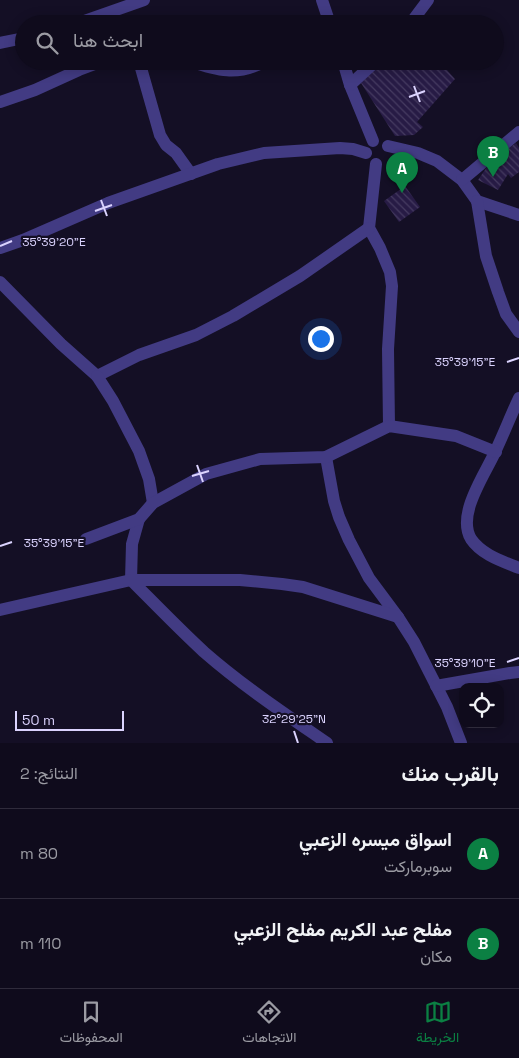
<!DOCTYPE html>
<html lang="ar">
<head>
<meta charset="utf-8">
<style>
  body { margin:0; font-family:"Space Grotesk",Vazirmatn,sans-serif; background:#1d1929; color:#f1f3f6; direction:rtl }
  .controls { position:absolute; right:15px; bottom:15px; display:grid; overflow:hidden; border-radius:10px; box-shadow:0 2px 12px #0003 }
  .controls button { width:45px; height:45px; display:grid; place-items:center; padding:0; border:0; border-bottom:1px solid #2f2b3b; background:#0f0b1c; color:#f1f3f6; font:25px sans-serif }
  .scale { position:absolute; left:15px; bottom:12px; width:109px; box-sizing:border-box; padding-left:5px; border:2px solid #dbd3fe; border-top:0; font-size:14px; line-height:18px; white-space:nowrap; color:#dbd3fe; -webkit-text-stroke:4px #140f25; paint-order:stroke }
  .you { position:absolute; left:320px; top:338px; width:18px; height:18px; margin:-12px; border:4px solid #fff; border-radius:50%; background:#1a73e8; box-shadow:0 0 0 8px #1a73e833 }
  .badge { display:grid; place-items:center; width:32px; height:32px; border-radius:50%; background:#0b8043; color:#fff; font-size:16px; font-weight:700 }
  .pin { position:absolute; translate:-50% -41px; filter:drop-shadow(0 1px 2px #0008) }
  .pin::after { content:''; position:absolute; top:26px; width:18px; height:15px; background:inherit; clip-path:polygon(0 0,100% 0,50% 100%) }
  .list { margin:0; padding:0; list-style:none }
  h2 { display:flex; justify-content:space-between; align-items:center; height:65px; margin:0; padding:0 20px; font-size:21px }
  h2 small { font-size:16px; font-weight:400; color:#9b9ba3 }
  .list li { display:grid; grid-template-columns:32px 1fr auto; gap:15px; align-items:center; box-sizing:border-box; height:90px; padding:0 20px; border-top:1px solid #2f2b3b }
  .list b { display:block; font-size:19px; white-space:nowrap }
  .list p { margin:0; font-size:16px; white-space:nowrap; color:#9b9ba3 }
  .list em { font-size:16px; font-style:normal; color:#9b9ba3 }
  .icon { flex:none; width:28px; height:28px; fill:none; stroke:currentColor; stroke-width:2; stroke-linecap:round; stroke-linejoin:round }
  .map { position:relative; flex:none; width:519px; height:743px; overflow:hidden; direction:ltr }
  .search { position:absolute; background:#0f0b1c; box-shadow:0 2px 12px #0003; left:15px; right:15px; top:15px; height:55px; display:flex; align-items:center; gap:12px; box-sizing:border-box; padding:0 18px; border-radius:28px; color:#9b9ba3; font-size:19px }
  .sheet { height:245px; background:#0f0b1c }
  nav { display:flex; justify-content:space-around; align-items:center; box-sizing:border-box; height:70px; border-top:1px solid #2f2b3b; background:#0f0b1c; font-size:14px; color:#9b9ba3 }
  nav a { display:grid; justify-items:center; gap:2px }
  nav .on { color:#0b8043 }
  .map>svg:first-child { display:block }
  .building { fill:url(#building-back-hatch) }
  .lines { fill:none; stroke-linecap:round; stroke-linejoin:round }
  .street { stroke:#423b83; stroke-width:12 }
  .ticks { fill:none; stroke:#dbd3fe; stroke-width:2 }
  .ticks-label { font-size:12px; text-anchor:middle; fill:#dbd3fe; stroke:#140f25; stroke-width:4.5; stroke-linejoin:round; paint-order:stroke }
</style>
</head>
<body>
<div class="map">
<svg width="519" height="743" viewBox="0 0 519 743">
  <defs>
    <pattern id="building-back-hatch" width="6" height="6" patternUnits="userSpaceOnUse" patternTransform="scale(1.25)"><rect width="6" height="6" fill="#271b45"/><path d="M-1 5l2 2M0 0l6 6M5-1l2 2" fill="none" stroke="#463b61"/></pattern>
  </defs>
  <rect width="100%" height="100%" fill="#140f25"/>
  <g class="building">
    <path d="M383,61H439L455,79L417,122L423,127L414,135L395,136L361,83Z"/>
    <path d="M516,143L519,148V172L511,178L508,174L498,190L478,180L491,161Z"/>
    <path d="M405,186L420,207L399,222L384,201Z"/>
  </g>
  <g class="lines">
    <g class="street">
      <path d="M322,0L330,24"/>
      <path d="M76,24L144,0"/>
      <path d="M410,24L428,0"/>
      <path d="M0,43L24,38"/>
      <path d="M139,61L160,135L166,145L176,153L191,174"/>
      <path d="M189,61C216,70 238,77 265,61"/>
      <path d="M343,61L350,85L373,141"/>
      <path d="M350,85L376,61"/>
      <path d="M0,102L35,90L79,70L103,61"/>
      <path d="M388,146L418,153L437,161L462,180L477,201L519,215"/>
      <path d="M376,164L369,228L380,248L390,272L392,286L388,349L389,426"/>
      <path d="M462,180L519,132"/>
      <path d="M477,201L486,256L498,292L506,314L519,332"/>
      <path d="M0,248L23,240L108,203L218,164L264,153L340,148L353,149L366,153"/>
      <path d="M0,282L61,344L97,376L139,355L196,335L233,316L300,276L369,228"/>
      <path d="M97,376L113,401L139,451L149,479L153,503"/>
      <path d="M519,398C511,415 504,433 496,450C486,473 456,514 471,539C482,555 502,561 519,568"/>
      <path d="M326,457L334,501L339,517L349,540L369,578L398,617L414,642L447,707L461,743"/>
      <path d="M139,519L132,544L131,580C155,604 179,629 204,652C243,686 285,714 327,743"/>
      <path d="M86,539L139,519L153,503L206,474L260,459L326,457L389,426L456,436L496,452"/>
      <path d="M0,610L131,580H240L282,584L303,587L398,617"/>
      <path d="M436,686L510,673L519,672"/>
    </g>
  </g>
  <path class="ticks" d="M414,86L420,102M409,97L425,91M101,200L107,216M95,211L112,205M0,246L12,241M507,362L519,358M197,465L203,482M192,476L209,471M0,546L12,542M507,662L519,658M294,731L298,743"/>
  <g class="ticks-label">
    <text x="54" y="246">35°39'20"E</text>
    <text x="465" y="366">35°39'15"E</text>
    <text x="54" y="547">35°39'15"E</text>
    <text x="465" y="667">35°39'10"E</text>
    <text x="294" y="723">32°29'25"N</text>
  </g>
</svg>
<div class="controls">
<button><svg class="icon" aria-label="locate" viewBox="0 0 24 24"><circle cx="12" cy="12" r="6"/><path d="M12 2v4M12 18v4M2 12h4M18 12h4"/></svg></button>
</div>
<div class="scale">50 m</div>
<div class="you"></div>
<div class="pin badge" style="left:402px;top:193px">A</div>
<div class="pin badge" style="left:493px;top:177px">B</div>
<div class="search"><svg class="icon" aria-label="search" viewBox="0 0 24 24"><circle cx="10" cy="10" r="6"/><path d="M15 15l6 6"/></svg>ابحث هنا</div>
</div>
<section class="sheet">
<h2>بالقرب منك<small>النتائج: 2</small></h2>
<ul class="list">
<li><span class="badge">A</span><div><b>اسواق ميسره الزعبي</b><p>سوبرماركت</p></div><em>80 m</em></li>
<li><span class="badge">B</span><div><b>مفلح عبد الكريم مفلح الزعبي</b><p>مكان</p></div><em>110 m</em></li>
</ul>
</section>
<nav>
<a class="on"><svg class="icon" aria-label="map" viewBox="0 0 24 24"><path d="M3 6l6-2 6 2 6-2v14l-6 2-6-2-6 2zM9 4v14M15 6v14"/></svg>الخريطة</a>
<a><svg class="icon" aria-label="directions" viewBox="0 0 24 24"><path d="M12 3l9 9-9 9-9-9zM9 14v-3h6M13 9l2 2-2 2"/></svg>الاتجاهات</a>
<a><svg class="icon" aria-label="saved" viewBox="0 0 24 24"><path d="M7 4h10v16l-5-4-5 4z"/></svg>المحفوظات</a>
</nav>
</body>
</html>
